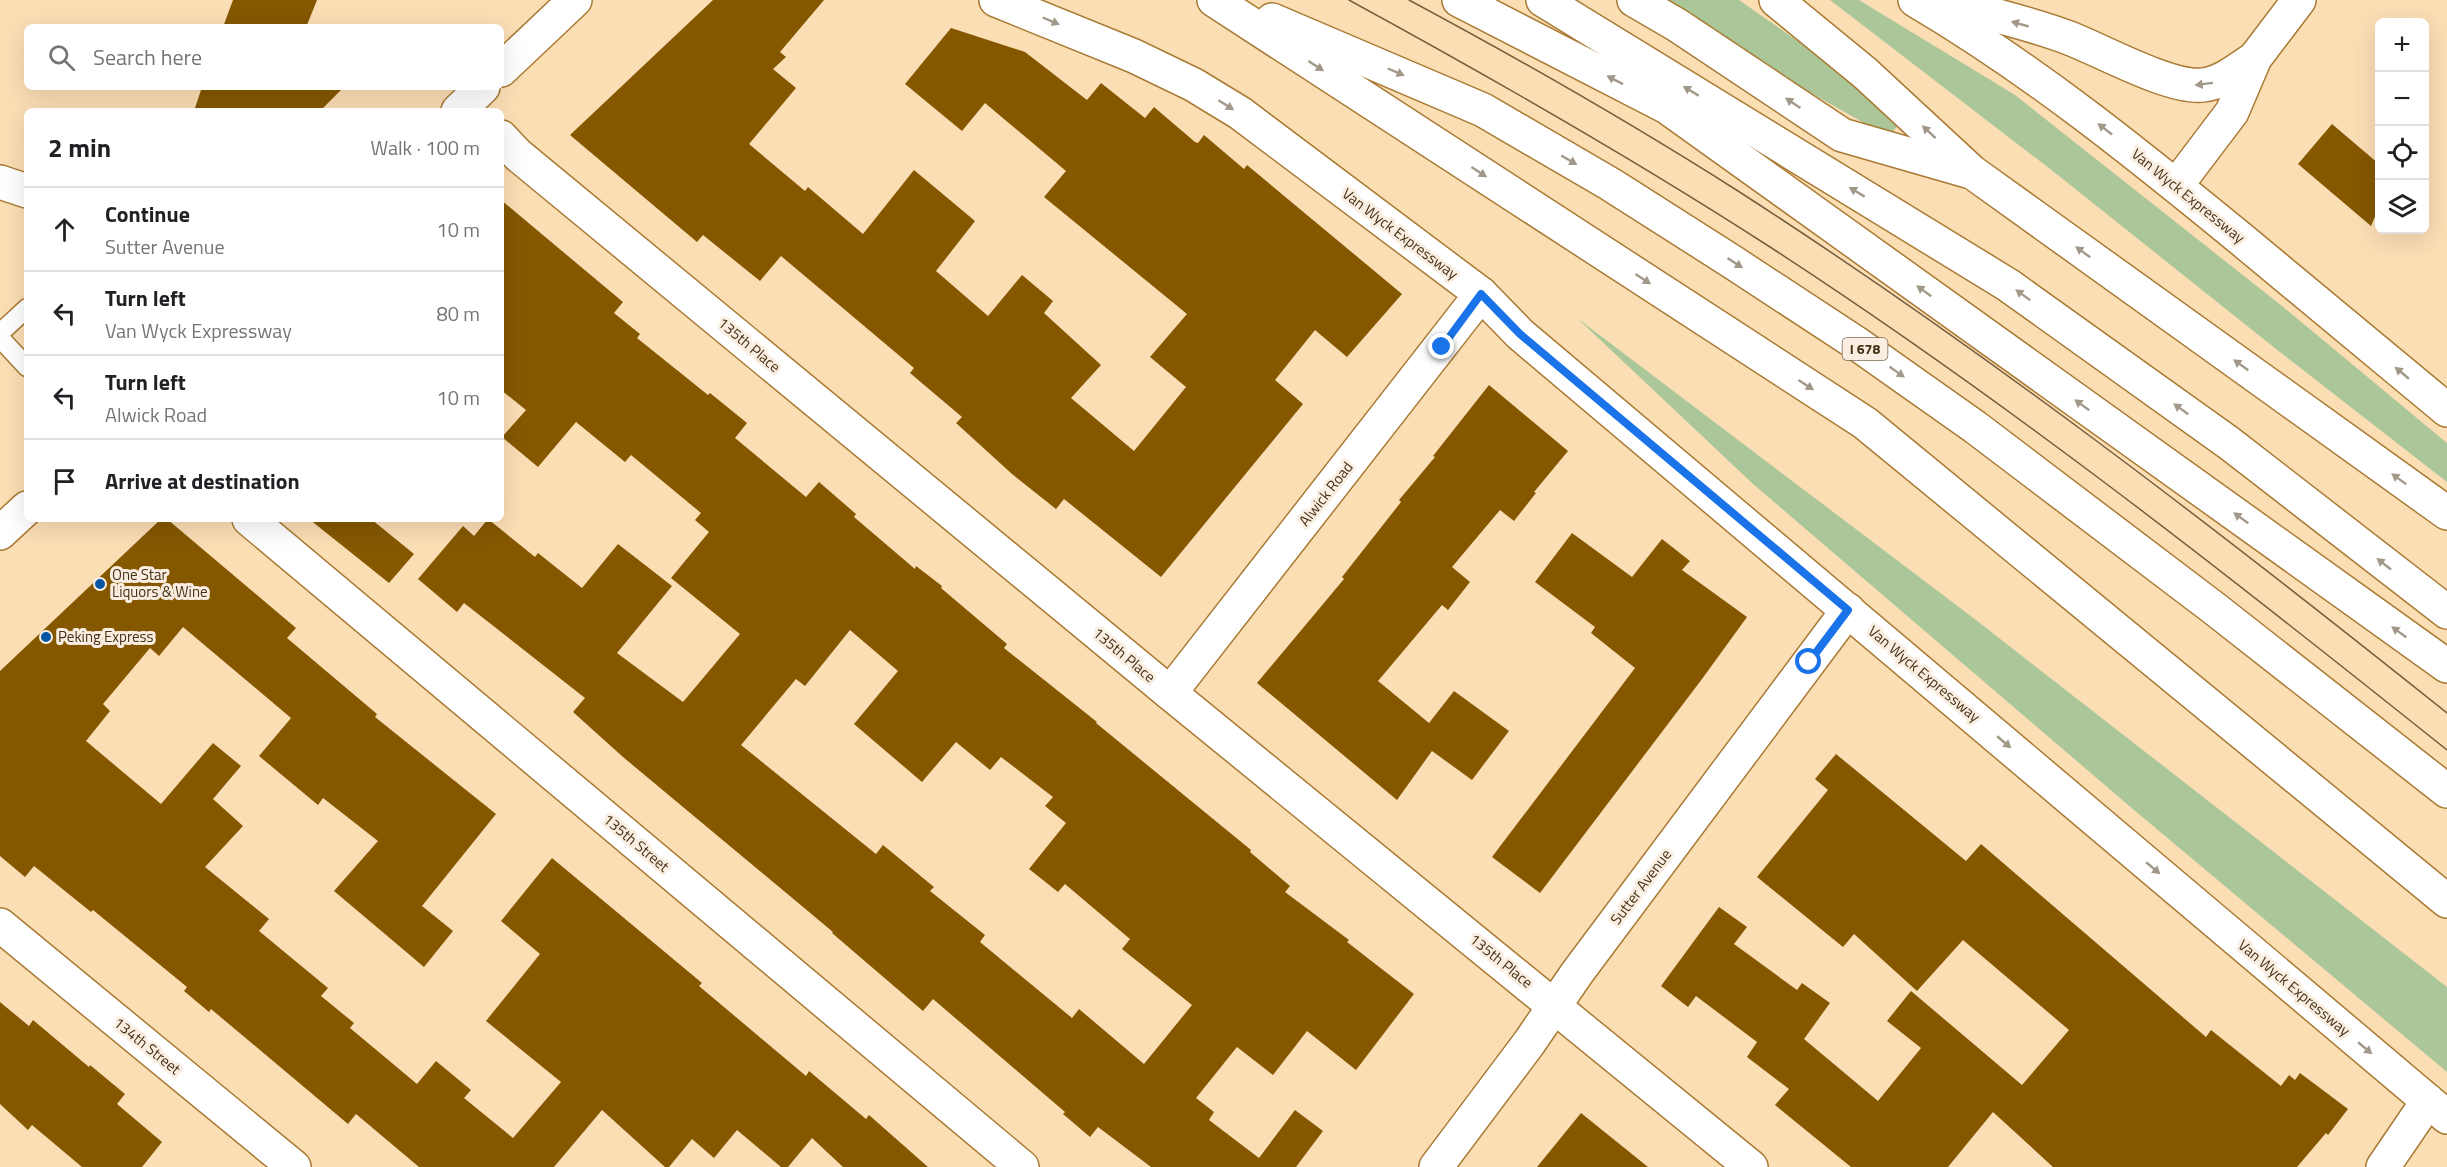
<!DOCTYPE html>
<html lang="en">
<head>
<meta charset="utf-8">
<style>
  body { margin:0; font-family:"Titillium Web",sans-serif; background:#f6f6f6; color:#202124 }
  .controls { position:absolute; right:18px; top:18px; display:grid; overflow:hidden; border-radius:9px; box-shadow:0 6px 24px #0002 }
  .controls button { width:54px; height:54px; display:grid; place-items:center; padding:0; border:0; border-bottom:2px solid #e0e0e0; background:#fff; color:#202124; font:30px sans-serif }
  .stop { position:absolute; width:18px; height:18px; margin:-14px; border:4px solid #1a73e8; border-radius:50%; background:#fff }
  .stop.end { background:#1a73e8; border-color:#fff; box-shadow:0 2px 6px #0008 }
  .list { margin:0; padding:0; list-style:none }
  h2 { display:flex; justify-content:space-between; align-items:center; height:78px; margin:0; padding:0 24px; font-size:26px }
  h2 small { font-size:20px; font-weight:400; color:#757577 }
  .list li { display:grid; grid-template-columns:39px 1fr auto; gap:18px; align-items:center; box-sizing:border-box; height:84px; padding:0 24px; border-top:2px solid #e0e0e0 }
  .list b { display:block; font-size:22px; white-space:nowrap }
  .list p { margin:0; font-size:20px; white-space:nowrap; color:#757577 }
  .list em { font-size:20px; font-style:normal; color:#757577 }
  .icon { flex:none; width:33px; height:33px; fill:none; stroke:currentColor; stroke-width:2; stroke-linecap:round; stroke-linejoin:round }
  .map { position:relative; flex:none; width:2447px; height:1167px; overflow:hidden }
  .search { position:absolute; background:#fff; box-shadow:0 6px 24px #0002; left:24px; top:24px; width:480px; height:66px; display:flex; align-items:center; gap:15px; box-sizing:border-box; padding:0 21px; border-radius:9px; color:#757577; font-size:22px }
  .panel { position:absolute; background:#fff; box-shadow:0 6px 24px #0002; left:24px; top:108px; width:480px; height:414px; border-radius:9px }
  .map>svg:first-child { display:block }
  .green { fill:#abc79a }
  .building { fill:#855800; fill-rule:evenodd }
  .lines { fill:none; stroke-linecap:round; stroke-linejoin:round }
  .service-casing { stroke:#a97a33; stroke-width:21 }
  .minor-casing { stroke:#a97a33; stroke-width:36 }
  .secondary-casing { stroke:#a97a33; stroke-width:36 }
  .primary-casing { stroke:#a97a33; stroke-width:36 }
  .motorway-casing { stroke:#a97a33; stroke-width:36 }
  .service { stroke:#fff; stroke-width:18 }
  .minor { stroke:#fff; stroke-width:33 }
  .secondary { stroke:#fff; stroke-width:33 }
  .primary { stroke:#fff; stroke-width:33 }
  .motorway { stroke:#fff; stroke-width:33 }
  .tram { stroke:#745d3d; stroke-width:1.5 }
  .oneway { fill:#a2988a }
  .route { stroke:#1a73e8; stroke-width:8 }
  .poi-dot { fill:#0656a5; stroke:#f9eee1; stroke-width:2 }
  .labels { text-anchor:middle; stroke-width:6; stroke-linejoin:round; paint-order:stroke }
  .shield { fill:#f9eee1; stroke:#7c6a52; stroke-width:1.5 }
  .shield-label { font-size:14px; font-weight:bold; fill:#463215 }
  .street-label { font-size:15px; fill:#463215; stroke:#f9eee1 }
  .poi-label { font-size:15px; fill:#463215; stroke:#f9eee1; text-anchor:start }
</style>
</head>
<body>
<div class="map">
<svg width="2447" height="1167" viewBox="0 0 2447 1167">
  <rect width="100%" height="100%" fill="#fcdeb5"/>
  <g class="green">
    <path d="M1646,0H1739L1854,80L1903,118L1889,137Z"/>
    <path d="M1830,0H1859L2015,95L2282,306L2447,443V482L2276,349L2054,172Z"/>
    <path d="M1577,318L1976,620L2447,987V1072L2134,810L1753,484Z"/>
  </g>
  <g class="building">
    <path d="M233,0H317L307,25L314,27H223Z"/>
    <path d="M713,0H824L780,52L786,57L773,69L796,88L749,144L805,191L808,187L863,234L914,170L975,221L936,271L988,316L1022,275L1053,301L1044,313L1101,365L1071,398L1134,451L1186,387L1150,357L1187,314L1044,197L1066,171L985,103L962,131L905,84L951,28L1025,52L1087,100L1101,83L1145,118L1154,107L1195,142L1198,143L1204,135L1244,169L1247,165L1402,294L1347,357L1315,330L1275,380L1303,404L1161,577L1064,499L1056,509L1012,474L956,423L962,417L910,373L914,368L781,256L760,281L703,235L697,242L570,135Z"/>
    <path d="M202,87H344L320,111H194Z"/>
    <path d="M2332,124L2379,164V207L2371,226L2298,164Z"/>
    <path d="M501,200L623,302L614,313L640,334L637,338L708,395L710,393L747,423L735,438L806,497L819,482L856,514L854,517L915,569L916,566L942,586L941,588L1007,644L1004,648L1097,722L1096,723L1251,850L1250,852L1290,886L1285,892L1349,940L1347,942L1414,994L1356,1070L1307,1031L1273,1075L1237,1047L1196,1098L1214,1112L1209,1120L1259,1158L1295,1110L1323,1131L1296,1167H1151L1098,1127L1090,1137L1063,1114L1065,1112L933,999L923,1011L832,933L833,932L623,757L573,712L585,698L464,603L457,612L418,579L463,526L474,536L488,519L535,557L538,553L582,588L618,544L672,586L617,653L683,702L740,634L671,578L709,532L695,520L701,513L631,455L625,462L576,422L538,467L502,437L526,410L501,390ZM850,630L898,671L854,724L922,782L956,742L990,770L1001,757L1053,797L1045,806L1066,823L1029,869L1058,892L1065,884L1130,939L1122,949L1192,1005L1144,1064L1079,1009L1072,1018L980,942L985,935L930,891L934,887L883,845L876,854L741,745L796,679L805,686Z"/>
    <path d="M1489,385L1568,451L1534,492L1536,493L1514,521L1500,510L1452,567L1470,582L1448,610L1442,605L1378,681L1429,723L1454,691L1509,731L1472,780L1432,751L1397,800L1257,683L1344,579L1342,577L1401,502L1399,500L1435,457L1433,456Z"/>
    <path d="M161,519H167L296,628L287,638L377,714L375,717L496,814L422,906L453,931L424,967L334,891L378,841L323,798L318,805L259,756L291,718L183,627L159,656L150,648L103,704L110,711L86,741L161,804L213,743L241,766L213,799L243,826L205,867L269,919L259,931L328,988L321,996L354,1023L350,1028L417,1084L436,1061L471,1090L464,1098L513,1138L561,1082L486,1021L540,954L501,921L552,858L702,983L699,986L806,1076L809,1071L866,1119L869,1115L928,1167H843L812,1138L788,1167H781L737,1130L714,1158L692,1139L669,1167H665L602,1110L554,1167H419L356,1114L348,1124L211,1009L209,1012L184,991L187,987L93,910L91,912L34,866L25,877L0,856V671Z"/>
    <path d="M309,519H371L414,554L389,583Z"/>
    <path d="M1572,533L1632,577L1662,539L1690,561L1682,570L1747,617L1702,679L1540,893L1492,857L1635,668L1591,633L1595,627L1535,582Z"/>
    <path d="M1836,754L1966,861L1981,844L2206,1037L2211,1030L2281,1086L2289,1075L2295,1080L2300,1073L2348,1109L2328,1135L2326,1133L2297,1167H2053L1993,1112L1948,1167H1851L1775,1105L1789,1089L1747,1057L1757,1042L1696,996L1688,1007L1661,986L1719,907L1747,927L1734,944L1797,990L1802,983L1830,1003L1804,1039L1878,1101L1921,1048L1887,1021L1911,991L2022,1085L2069,1030L1963,940L1917,991L1854,934L1843,947L1757,877L1828,790L1815,779Z"/>
    <path d="M0,1002L29,1026L33,1020L89,1067L90,1065L125,1094L117,1104L162,1142L142,1167H82L32,1125L28,1130L0,1104Z"/>
    <path d="M1581,1113L1648,1167H1537Z"/>
  </g>
  <g class="lines">
    <defs>
      <g id="service">
        <path d="M0,333L27,308"/>
        <path d="M0,338L27,367"/>
      </g>
      <g id="minor">
        <path d="M1940,0C1983,13 2027,22 2069,38C2101,50 2170,89 2203,85C2222,83 2240,68 2255,58"/>
        <path d="M501,137L518,155L1170,693L1751,1167"/>
        <path d="M0,182L27,191"/>
        <path d="M2176,186L2232,112L2255,58L2299,0"/>
        <path d="M249,519L1022,1167"/>
        <path d="M1170,693L1481,294L1520,334L2447,1117"/>
        <path d="M0,925L294,1167"/>
        <path d="M1436,1167L1529,1043L1577,973L1848,610"/>
        <path d="M2383,1167L2428,1101"/>
      </g>
      <g id="secondary">
        <path d="M996,0L1134,56L1194,85L1240,113L1481,294"/>
        <path d="M1915,0C2032,69 2136,153 2241,239C2309,296 2378,353 2447,410"/>
      </g>
      <g id="primary">
        <path d="M501,70L575,0"/>
        <path d="M458,111L483,87"/>
        <path d="M0,533L27,508"/>
      </g>
      <g id="motorway">
        <path d="M1214,0L1865,423L2447,901"/>
        <path d="M1459,0L1667,107L2447,666"/>
        <path d="M1543,0L2008,285L2229,443L2447,612"/>
        <path d="M1634,0L1677,25L1842,135L1967,171"/>
        <path d="M1776,0L1865,73L1972,172L2447,513"/>
        <path d="M1272,20L1483,110L1610,184L1734,263L1856,343L1975,427L2215,609L2447,791"/>
      </g>
    </defs>
    <use href="#service" class="service-casing"/>
    <use href="#minor" class="minor-casing"/>
    <use href="#secondary" class="secondary-casing"/>
    <use href="#primary" class="primary-casing"/>
    <use href="#motorway" class="motorway-casing"/>
    <use href="#service" class="service"/>
    <use href="#minor" class="minor"/>
    <use href="#secondary" class="secondary"/>
    <use href="#primary" class="primary"/>
    <use href="#motorway" class="motorway"/>
    <g class="tram">
      <path d="M1349,0C1492,78 1634,159 1770,247C2006,400 2228,575 2447,750"/>
      <path d="M1409,0C1521,60 1631,123 1738,191C1985,350 2218,530 2447,713"/>
    </g>
  </g>
  <defs><path id="oneway-solid" d="M-6-.8H1V-3.2L6.5 0L1 3.2V.8H-6Z" transform="scale(1.5)"/></defs>
  <g class="oneway">
    <use href="#oneway-solid" transform="translate(1051 21) rotate(23)"/>
    <use href="#oneway-solid" transform="translate(2020 24) rotate(-164)"/>
    <use href="#oneway-solid" transform="translate(1316 66) rotate(33)"/>
    <use href="#oneway-solid" transform="translate(1396 72) rotate(23)"/>
    <use href="#oneway-solid" transform="translate(1615 80) rotate(-153)"/>
    <use href="#oneway-solid" transform="translate(2204 84) rotate(173)"/>
    <use href="#oneway-solid" transform="translate(1691 91) rotate(-149)"/>
    <use href="#oneway-solid" transform="translate(1793 103) rotate(-146)"/>
    <use href="#oneway-solid" transform="translate(1226 105) rotate(32)"/>
    <use href="#oneway-solid" transform="translate(2105 129) rotate(-142)"/>
    <use href="#oneway-solid" transform="translate(1929 132) rotate(-137)"/>
    <use href="#oneway-solid" transform="translate(1569 160) rotate(30)"/>
    <use href="#oneway-solid" transform="translate(1479 172) rotate(33)"/>
    <use href="#oneway-solid" transform="translate(1857 192) rotate(-149)"/>
    <use href="#oneway-solid" transform="translate(2083 252) rotate(-144)"/>
    <use href="#oneway-solid" transform="translate(1735 263) rotate(33)"/>
    <use href="#oneway-solid" transform="translate(1643 279) rotate(33)"/>
    <use href="#oneway-solid" transform="translate(1924 291) rotate(-144)"/>
    <use href="#oneway-solid" transform="translate(2023 295) rotate(-144)"/>
    <use href="#oneway-solid" transform="translate(2241 365) rotate(-144)"/>
    <use href="#oneway-solid" transform="translate(1897 372) rotate(35)"/>
    <use href="#oneway-solid" transform="translate(2402 373) rotate(-140)"/>
    <use href="#oneway-solid" transform="translate(1806 385) rotate(33)"/>
    <use href="#oneway-solid" transform="translate(2082 405) rotate(-144)"/>
    <use href="#oneway-solid" transform="translate(2181 409) rotate(-144)"/>
    <use href="#oneway-solid" transform="translate(2399 479) rotate(-144)"/>
    <use href="#oneway-solid" transform="translate(2241 518) rotate(-144)"/>
    <use href="#oneway-solid" transform="translate(2384 564) rotate(-142)"/>
    <use href="#oneway-solid" transform="translate(2399 632) rotate(-144)"/>
    <use href="#oneway-solid" transform="translate(2004 742) rotate(40)"/>
    <use href="#oneway-solid" transform="translate(2153 868) rotate(40)"/>
    <use href="#oneway-solid" transform="translate(2365 1048) rotate(40)"/>
  </g>
  <g class="lines">
    <path class="route" d="M1442,347L1481,294L1520,334L1848,610L1809,662"/>
  </g>
  <g class="poi-dot">
    <circle cx="100" cy="584" r="6"/>
    <circle cx="46" cy="637" r="6"/>
  </g>
  <g class="labels">
    <rect class="shield" x="1842.5" y="338" width="45" height="22" rx="4.5"/>
    <g class="shield-label">
      <text x="1865" y="354">I 678</text>
    </g>
    <g class="street-label">
      <text transform="translate(2188 196) rotate(39)" y="5">Van Wyck Expressway</text>
      <text transform="translate(1400 234) rotate(37)" y="5">Van Wyck Expressway</text>
      <text transform="translate(749 345) rotate(40)" y="5">135th Place</text>
      <text transform="translate(1326 494) rotate(-52)" y="5">Alwick Road</text>
      <text transform="translate(1124 655) rotate(40)" y="5">135th Place</text>
      <text transform="translate(1924 674) rotate(40)" y="5">Van Wyck Expressway</text>
      <text transform="translate(636 843) rotate(40)" y="5">135th Street</text>
      <text transform="translate(1641 887) rotate(-53)" y="5">Sutter Avenue</text>
      <text transform="translate(1501 961) rotate(39)" y="5">135th Place</text>
      <text transform="translate(2294 988) rotate(40)" y="5">Van Wyck Expressway</text>
      <text transform="translate(147 1046) rotate(39)" y="5">134th Street</text>
    </g>
    <g class="poi-label">
      <text x="112" y="580">One Star<tspan x="112" dy="17">Liquors &amp; Wine</tspan></text>
      <text x="58" y="642">Peking Express</text>
    </g>
  </g>
</svg>
<div class="controls">
<button>+</button>
<button>−</button>
<button><svg class="icon" aria-label="locate" viewBox="0 0 24 24"><circle cx="12" cy="12" r="6"/><path d="M12 2v4M12 18v4M2 12h4M18 12h4"/></svg></button>
<button><svg class="icon" aria-label="layers" viewBox="0 0 24 24"><path d="M12 4l9 5-9 5-9-5zM3 14l9 5 9-5"/></svg></button>
</div>
<div class="stop" style="left:1809px;top:662px"></div>
<div class="stop end" style="left:1442px;top:347px"></div>
<div class="search"><svg class="icon" aria-label="search" viewBox="0 0 24 24"><circle cx="10" cy="10" r="6"/><path d="M15 15l6 6"/></svg>Search here</div>
<section class="panel">
<h2>2 min<small>Walk · 100 m</small></h2>
<ul class="list">
<li><svg class="icon" aria-label="ahead" viewBox="0 0 24 24"><path d="M12 20V5M6 11l6-6 6 6"/></svg><div><b>Continue</b><p>Sutter Avenue</p></div><em>10 m</em></li>
<li><svg class="icon" aria-label="left" viewBox="0 0 24 24"><path d="M17 20v-9H6M10 6l-5 5 5 5"/></svg><div><b>Turn left</b><p>Van Wyck Expressway</p></div><em>80 m</em></li>
<li><svg class="icon" aria-label="left" viewBox="0 0 24 24"><path d="M17 20v-9H6M10 6l-5 5 5 5"/></svg><div><b>Turn left</b><p>Alwick Road</p></div><em>10 m</em></li>
<li><svg class="icon" aria-label="arrive" viewBox="0 0 24 24"><path d="M6 21V4h12l-3 4 3 4H6"/></svg><div><b>Arrive at destination</b></div></li>
</ul>
</section>
</div>
</body>
</html>
